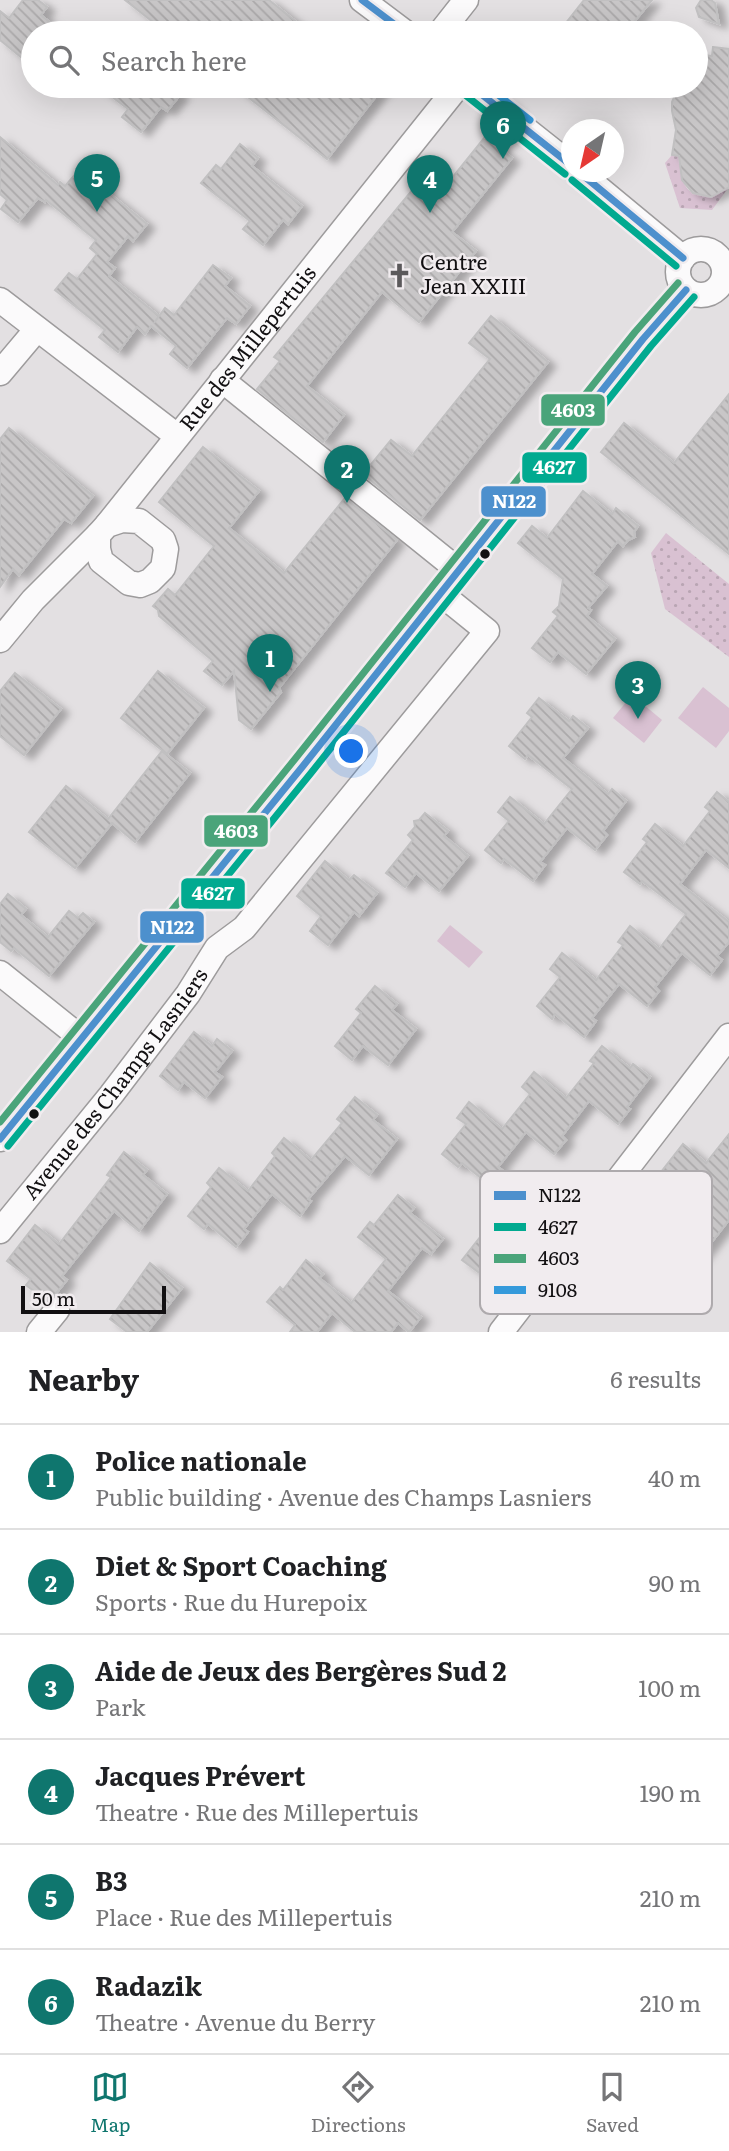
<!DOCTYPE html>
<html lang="en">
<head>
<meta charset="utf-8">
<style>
  body { margin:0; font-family:Literata,serif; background:#f2f2f2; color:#202124 }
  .compass { position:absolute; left:561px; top:119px; width:63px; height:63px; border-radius:50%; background:#fff; box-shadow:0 7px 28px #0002; rotate:214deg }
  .scale { position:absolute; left:21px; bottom:18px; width:145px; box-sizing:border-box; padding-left:7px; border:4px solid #121012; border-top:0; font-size:19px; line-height:24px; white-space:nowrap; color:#121012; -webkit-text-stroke:5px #f1ecef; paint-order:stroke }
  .you { position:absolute; left:352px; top:752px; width:24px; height:24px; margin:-18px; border:5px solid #fff; border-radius:50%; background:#1a73e8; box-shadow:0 0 0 10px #1a73e833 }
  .badge { display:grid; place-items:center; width:46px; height:46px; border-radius:50%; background:#0f766e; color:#fff; font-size:23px; font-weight:700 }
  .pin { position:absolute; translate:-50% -58px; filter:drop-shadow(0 2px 4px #0008) }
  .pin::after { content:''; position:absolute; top:37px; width:24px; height:21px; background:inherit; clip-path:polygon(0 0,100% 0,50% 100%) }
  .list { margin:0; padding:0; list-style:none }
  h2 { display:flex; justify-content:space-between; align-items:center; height:91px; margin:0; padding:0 28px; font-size:30px }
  h2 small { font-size:23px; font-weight:400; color:#757577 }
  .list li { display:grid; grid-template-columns:46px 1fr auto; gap:21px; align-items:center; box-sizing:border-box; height:105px; padding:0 28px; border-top:2px solid #e0e0e0 }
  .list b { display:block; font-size:26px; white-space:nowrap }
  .list p { margin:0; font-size:23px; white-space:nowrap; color:#757577 }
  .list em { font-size:23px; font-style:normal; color:#757577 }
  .icon { flex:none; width:38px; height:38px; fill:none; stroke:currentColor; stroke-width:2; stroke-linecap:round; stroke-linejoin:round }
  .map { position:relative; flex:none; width:729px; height:1332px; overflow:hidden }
  .search { position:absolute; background:#fff; box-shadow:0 7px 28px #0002; left:21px; right:21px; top:21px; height:77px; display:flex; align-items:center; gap:18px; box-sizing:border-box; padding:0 24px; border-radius:38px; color:#757577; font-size:26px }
  .sheet { height:721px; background:#fff }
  nav { display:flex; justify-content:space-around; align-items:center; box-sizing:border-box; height:98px; border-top:2px solid #e0e0e0; background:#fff; font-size:19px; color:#757577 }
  nav a { display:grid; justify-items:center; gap:4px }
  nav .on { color:#0f766e }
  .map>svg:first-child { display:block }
  .grass { fill:url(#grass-dots) }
  .park { fill:#d9c1d2 }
  .building { fill:url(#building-back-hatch); stroke:#c1c0c1; stroke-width:2; filter:url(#shadow) }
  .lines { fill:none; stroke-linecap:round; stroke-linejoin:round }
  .minor-casing { stroke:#9d9b9c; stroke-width:27 }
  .minor { stroke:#fbfafb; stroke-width:24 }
  .bus-1-casing { stroke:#f1ecef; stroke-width:12 }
  .bus-2-casing { stroke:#f1ecef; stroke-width:12 }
  .bus-3-casing { stroke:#f1ecef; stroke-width:12 }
  .bus-4-casing { stroke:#f1ecef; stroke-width:12 }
  .bus-1 { stroke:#4d90cd; stroke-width:7 }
  .bus-2 { stroke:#01aa90; stroke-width:7 }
  .bus-3 { stroke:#4aa47a; stroke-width:7 }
  .bus-4 { stroke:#359adb; stroke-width:7 }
  .bus-dot { fill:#121012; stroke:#f1ecef; stroke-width:2.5 }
  .labels { text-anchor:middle; stroke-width:5; stroke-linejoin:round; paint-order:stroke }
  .poi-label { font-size:21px; fill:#121012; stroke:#f1ecef; text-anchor:start }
  .street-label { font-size:21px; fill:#121012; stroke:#f1ecef }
  .key { fill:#f1ecef; stroke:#aeaaad; stroke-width:2 }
  .key-label { font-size:19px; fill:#121012 }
  .line-badge { stroke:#f1ecef; stroke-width:2.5 }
  .badge-label { font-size:19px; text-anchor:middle; font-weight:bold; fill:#fff }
</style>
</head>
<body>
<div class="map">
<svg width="729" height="1332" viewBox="0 0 729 1332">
  <defs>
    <pattern id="grass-dots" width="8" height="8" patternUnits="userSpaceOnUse" patternTransform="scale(1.75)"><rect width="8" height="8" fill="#d9c1d2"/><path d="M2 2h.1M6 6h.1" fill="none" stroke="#b9a5b3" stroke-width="1.8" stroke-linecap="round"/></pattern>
    <pattern id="building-back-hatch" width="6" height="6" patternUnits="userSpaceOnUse" patternTransform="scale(1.75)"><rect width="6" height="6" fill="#c8c6c7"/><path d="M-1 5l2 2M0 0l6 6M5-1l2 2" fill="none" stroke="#aba9aa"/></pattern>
    <filter id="shadow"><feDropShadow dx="8" dy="4.5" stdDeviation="3.5" flood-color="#0004"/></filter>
  </defs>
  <rect width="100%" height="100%" fill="#e3e0e2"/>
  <g class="grass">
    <path d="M672,155L679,156C686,176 675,194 711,197L729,187L712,210L680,208L665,163Z"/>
    <path d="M666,533L729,584V657L665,609L651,553Z"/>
  </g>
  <g class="park">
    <path d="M703,687L729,708V731L716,748L678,718Z"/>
    <path d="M632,695L662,720L644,743L613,718Z"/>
    <path d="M450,925L483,952L469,968L437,941Z"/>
  </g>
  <g class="building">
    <path d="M23,0H38L47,7L41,15L63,33H33V67L0,40V11L9,18Z"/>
    <path d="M125,0H269L310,33H167Z"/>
    <path d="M584,0H652L625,33H558Z"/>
    <path d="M701,0H711L715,3L719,24L699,17L696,8Z"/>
    <path d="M713,47L729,49V187L711,197L693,193L682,180L679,156L672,155L676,130L672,111V102L679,86H696V54L712,56Z"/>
    <path d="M98,86H170L181,94L167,111L161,107L141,132L122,117L128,109Z"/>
    <path d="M234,86H384L327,159Z"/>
    <path d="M0,137L58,185L60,182L65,186L86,162L105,176L99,185L147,224L133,241L128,236L107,262L115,268L109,276L159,316L154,323L165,308L174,315L213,265L231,278L225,286L250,306L236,324L227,318L187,368L170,354L176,346L151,326L145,334L137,327L118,352L99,337L105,330L55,290L69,273L77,279L97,254L90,248L96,240L46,200L45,202L38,198L18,222L1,209L7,200L0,194Z"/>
    <path d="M485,137L512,158L452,232L476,251L419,322L382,292L307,386L344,415L323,442L257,389L280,361L274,357L414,188L426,198L434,188L440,193Z"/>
    <path d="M240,144L258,158L252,166L302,206L288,224L283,220L263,245L243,229L250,221L201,183L216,165L221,169Z"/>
    <path d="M491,316L548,362L420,520L363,474L391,440L412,456L490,359L469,343Z"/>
    <path d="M729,394V554L601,452L624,423L674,463Z"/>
    <path d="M9,428L93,496L71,523L64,519L19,575L13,569L0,587V439Z"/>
    <path d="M203,447L259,491L229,528L284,573L345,498L397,540L279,688L281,692L251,729L239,720L234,671L222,685L204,671L213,661L159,616L158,610L153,606L168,589L175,595L214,546L159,502Z"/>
    <path d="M583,491L612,514L616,508L638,526L634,532L635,537L628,540L623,546L618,541L592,574L607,586L588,608L591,610L587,616L615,639L586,674L558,652L550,662L532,648L558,616L553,612L559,606L563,579L518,543L532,526L547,538Z"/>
    <path d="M158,671L204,708L167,754L121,718Z"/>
    <path d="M15,673L61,709L24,755L0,736V691Z"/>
    <path d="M539,698L569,721L573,716L588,728L563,758L608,794L612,789L626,801L603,831L607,835L595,850L567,828L540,862L545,865L533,881L504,859L501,863L485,850L509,821L498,812L510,797L544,824L572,789L528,755L525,759L509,746L532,717L527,713Z"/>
    <path d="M162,751L190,773L135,842L112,823L75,868L29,832L66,786L108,819Z"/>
    <path d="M717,792L729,802V868L706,850L680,884L729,922V942L717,956L722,960L710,975L682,953L655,987L659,991L647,1006L619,984L592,1018L596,1021L584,1037L555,1014L552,1019L537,1006L560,977L550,969L562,953L596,980L623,945L618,942L630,926L659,949L686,914L642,881L640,884L624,872L647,842L643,839L655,824L683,846L710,811L705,807Z"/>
    <path d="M425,813L448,831L444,836L468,856L439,891L416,873L405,887L386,873L413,840L408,835L415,827L414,821L419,820Z"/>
    <path d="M325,861L349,880L354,875L377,893L359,916L354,912L328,945L310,931L321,916L297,896Z"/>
    <path d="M8,894L26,909L21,915L48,937L69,911L78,918L83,913L94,922L49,976L14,948L11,951L0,942V904Z"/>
    <path d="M375,986L397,1004L392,1010L416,1029L388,1065L363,1046L352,1060L335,1046L361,1013L356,1009Z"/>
    <path d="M194,1032L212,1046L217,1039L232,1051L215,1072L222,1077L205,1098L184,1082L178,1090L160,1076Z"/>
    <path d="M602,1046L630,1068L633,1064L650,1077L627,1107L630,1109L618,1124L589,1101L562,1136L566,1140L554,1154L526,1132L498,1167L502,1170L490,1185L462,1163L458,1167L442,1154L466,1124L457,1118L469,1102L502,1129L530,1094L522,1087L534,1072L566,1098L594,1063L590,1061Z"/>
    <path d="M355,1097L377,1115L373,1120L397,1139L369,1175L345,1156L308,1199L311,1201L300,1216L272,1194L244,1229L248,1232L236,1247L208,1224L204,1229L188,1216L211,1187L207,1183L219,1168L248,1191L275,1156L272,1153L284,1138L311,1160L342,1123L337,1119Z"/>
    <path d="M729,1134V1220L685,1276L659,1255L649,1268L610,1237L683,1144L706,1163Z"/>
    <path d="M124,1152L147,1170L143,1175L167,1194L139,1231L114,1211L62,1276L67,1280L54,1296L46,1300L26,1285L31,1279L7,1261L35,1225L59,1244L111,1177L107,1175Z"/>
    <path d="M398,1195L414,1208L410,1213L443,1239L431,1254L422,1248L388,1291L421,1317L409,1332L398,1323L391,1332H355L332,1313L317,1332H290L295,1325L267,1302L280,1287L283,1290L306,1260L323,1274L319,1278L351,1303L386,1259L358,1237L370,1222L374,1225Z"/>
    <path d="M496,1217L514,1231L519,1224L534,1236L517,1256L524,1262L507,1284L486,1267L481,1274L462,1260Z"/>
    <path d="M150,1263L182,1288L147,1332H127L110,1319Z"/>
  </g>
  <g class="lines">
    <defs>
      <g id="minor">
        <path d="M362,0L406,33"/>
        <path d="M440,33L466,0"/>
        <path d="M471,86L572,166"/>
        <path d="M579,172L683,258"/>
        <circle cx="701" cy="272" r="23"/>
        <path d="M0,300L177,436"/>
        <path d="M0,373L37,329"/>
        <path d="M222,380L458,570"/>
        <path d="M122,520L139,521L163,540L166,549L163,568L150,581L140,585L129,583L101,561L98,549V535L107,525Z"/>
        <path id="s1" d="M107,525L458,86"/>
        <path d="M0,640L33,600L98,535"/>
        <path d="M0,973L81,1038"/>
        <path d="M0,1139L303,766L643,339L686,290"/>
        <path id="s2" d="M0,1231L111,1095L188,994L217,948L244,928L487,631L440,593"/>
        <path d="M39,1332L57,1310"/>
        <path d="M501,1332L729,1036"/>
      </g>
    </defs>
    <use href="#minor" class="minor-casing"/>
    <use href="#minor" class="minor"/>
    <defs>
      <g id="bus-1">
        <path d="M362,0L406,33"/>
        <path d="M471,86L572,166"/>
        <path d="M579,172L683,258"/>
        <path d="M0,1139L303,766L643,339L686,290"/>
      </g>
      <g id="bus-2">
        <path d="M464,94L565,174"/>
        <path d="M572,180L676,266"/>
        <path d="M8,1146L311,773L651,346L694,297"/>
      </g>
      <path id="bus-3" d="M0,1122L295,759L635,332L678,283"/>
      <path id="bus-4" d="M487,86L530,120"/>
    </defs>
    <use href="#bus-1" class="bus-1-casing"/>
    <use href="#bus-2" class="bus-2-casing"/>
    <use href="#bus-3" class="bus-3-casing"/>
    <use href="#bus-4" class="bus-4-casing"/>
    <use href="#bus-1" class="bus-1"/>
    <use href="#bus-2" class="bus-2"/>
    <use href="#bus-3" class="bus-3"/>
    <use href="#bus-4" class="bus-4"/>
  </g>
  <defs>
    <symbol id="church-bare" viewBox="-9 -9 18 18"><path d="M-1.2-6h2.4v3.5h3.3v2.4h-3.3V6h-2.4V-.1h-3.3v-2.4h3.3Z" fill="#5b595b" stroke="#f1ecef" stroke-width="2.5" paint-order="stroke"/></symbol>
  </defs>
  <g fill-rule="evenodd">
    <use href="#church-bare" x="382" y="258" width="35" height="35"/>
  </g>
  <g class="bus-dot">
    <circle cx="485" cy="554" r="6"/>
    <circle cx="34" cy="1114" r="6"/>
  </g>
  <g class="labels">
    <g class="poi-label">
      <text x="420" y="270">Centre<tspan x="420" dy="24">Jean XXIII</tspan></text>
    </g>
    <g class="street-label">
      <text dy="7" stroke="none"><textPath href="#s1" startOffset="226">Rue des Millepertuis</textPath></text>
      <text dy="7" stroke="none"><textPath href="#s2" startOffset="187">Avenue des Champs Lasniers</textPath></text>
    </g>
  </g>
  <rect x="480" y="1171" width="232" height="143" rx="10" class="key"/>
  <rect x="494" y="1191" width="32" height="9" fill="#4d90cd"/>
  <rect x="494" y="1223" width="32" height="8" fill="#01aa90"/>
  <rect x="494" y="1254" width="32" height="9" fill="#4aa47a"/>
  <rect x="494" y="1286" width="32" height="8" fill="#359adb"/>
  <g class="key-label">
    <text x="538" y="1202">N122</text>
    <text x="538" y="1234">4627</text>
    <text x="538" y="1265">4603</text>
    <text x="538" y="1297">9108</text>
  </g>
  <g class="line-badge">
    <rect x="540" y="393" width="66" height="34" rx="7" fill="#4aa47a"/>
    <rect x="521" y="451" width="67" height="33" rx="7" fill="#01aa90"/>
    <rect x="480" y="485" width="67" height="33" rx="7" fill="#4d90cd"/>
    <rect x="203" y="814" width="66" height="34" rx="7" fill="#4aa47a"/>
    <rect x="180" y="877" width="66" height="33" rx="7" fill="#01aa90"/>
    <rect x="139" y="910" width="66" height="34" rx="7" fill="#4d90cd"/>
  </g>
  <g class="badge-label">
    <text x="573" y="417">4603</text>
    <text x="554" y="474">4627</text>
    <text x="514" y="508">N122</text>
    <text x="236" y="838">4603</text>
    <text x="213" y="900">4627</text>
    <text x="172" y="934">N122</text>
  </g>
</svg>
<svg class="compass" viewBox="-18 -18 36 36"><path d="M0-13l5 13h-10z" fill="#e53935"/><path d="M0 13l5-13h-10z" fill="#757577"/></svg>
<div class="scale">50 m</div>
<div class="you"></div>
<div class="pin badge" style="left:270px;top:692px">1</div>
<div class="pin badge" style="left:347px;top:503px">2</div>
<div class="pin badge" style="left:638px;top:719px">3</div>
<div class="pin badge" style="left:430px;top:213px">4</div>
<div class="pin badge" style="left:97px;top:212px">5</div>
<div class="pin badge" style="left:503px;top:159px">6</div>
<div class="search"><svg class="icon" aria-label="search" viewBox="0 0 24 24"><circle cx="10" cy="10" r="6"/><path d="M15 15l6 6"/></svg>Search here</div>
</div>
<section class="sheet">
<h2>Nearby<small>6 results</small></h2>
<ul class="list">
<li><span class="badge">1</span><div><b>Police nationale</b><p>Public building · Avenue des Champs Lasniers</p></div><em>40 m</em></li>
<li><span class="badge">2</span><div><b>Diet &amp; Sport Coaching</b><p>Sports · Rue du Hurepoix</p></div><em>90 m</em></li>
<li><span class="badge">3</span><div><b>Aide de Jeux des Bergères Sud 2</b><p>Park</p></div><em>100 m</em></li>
<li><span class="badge">4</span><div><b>Jacques Prévert</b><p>Theatre · Rue des Millepertuis</p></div><em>190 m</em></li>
<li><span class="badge">5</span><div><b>B3</b><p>Place · Rue des Millepertuis</p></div><em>210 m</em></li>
<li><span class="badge">6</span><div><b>Radazik</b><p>Theatre · Avenue du Berry</p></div><em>210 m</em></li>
</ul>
</section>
<nav>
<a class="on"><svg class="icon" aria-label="map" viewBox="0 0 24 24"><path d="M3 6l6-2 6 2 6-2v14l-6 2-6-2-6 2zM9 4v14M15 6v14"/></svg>Map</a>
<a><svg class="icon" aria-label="directions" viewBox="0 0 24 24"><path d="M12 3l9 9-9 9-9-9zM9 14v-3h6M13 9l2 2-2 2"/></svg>Directions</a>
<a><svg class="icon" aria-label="saved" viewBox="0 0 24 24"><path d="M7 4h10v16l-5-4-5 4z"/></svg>Saved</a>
</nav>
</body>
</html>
